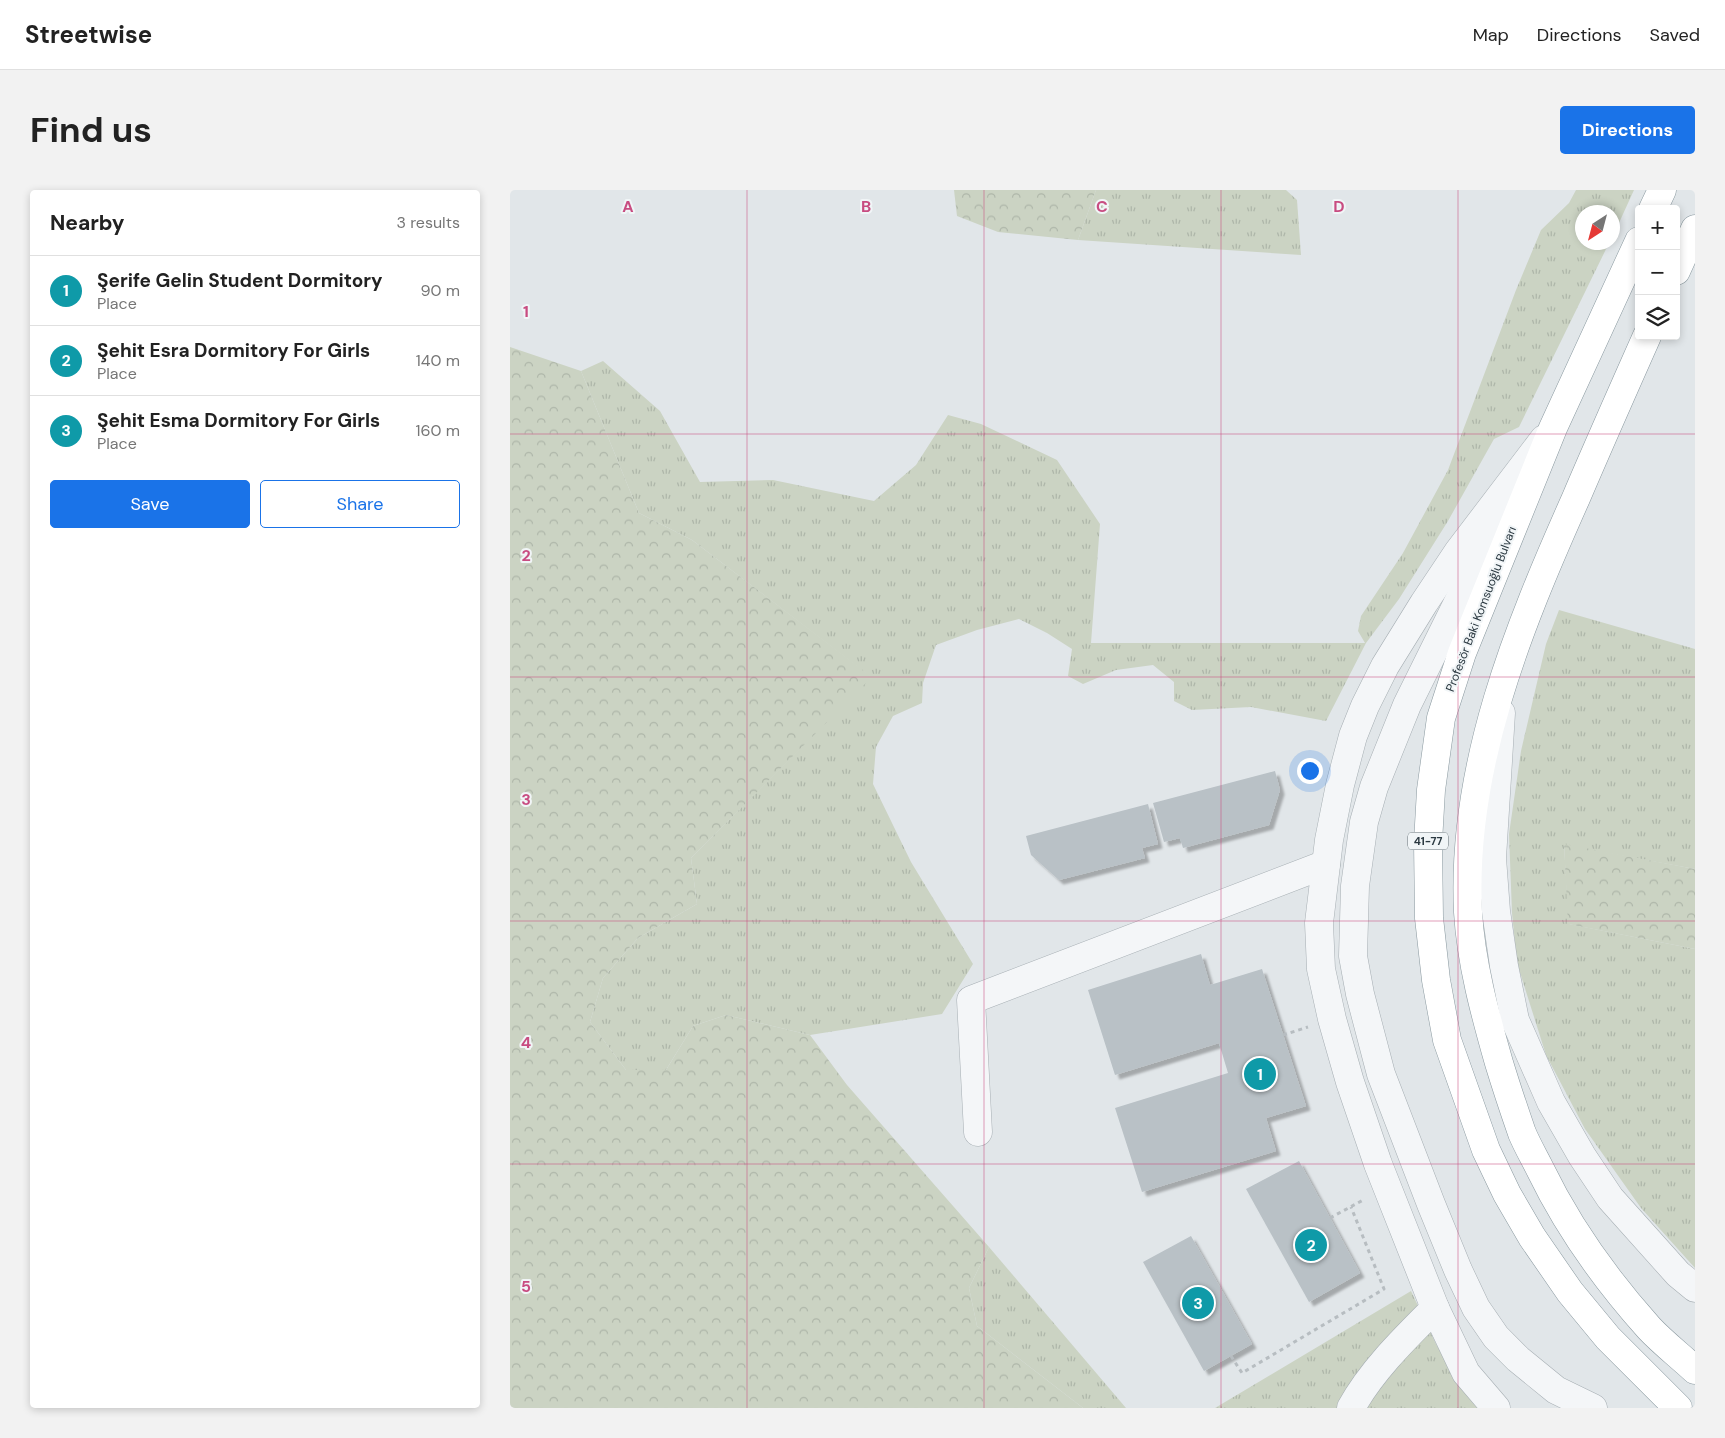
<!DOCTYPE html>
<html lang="en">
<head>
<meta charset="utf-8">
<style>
  body { margin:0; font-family:"DM Sans",sans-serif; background:#f2f2f2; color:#222 }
  .controls { position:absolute; right:15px; top:15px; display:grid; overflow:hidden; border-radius:5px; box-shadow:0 2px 8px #0003 }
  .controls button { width:45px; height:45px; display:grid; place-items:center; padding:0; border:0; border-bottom:1px solid #e0e0e0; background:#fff; color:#222; font:25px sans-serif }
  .compass { position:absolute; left:1065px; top:15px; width:45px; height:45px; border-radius:50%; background:#fff; box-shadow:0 2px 8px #0003; rotate:216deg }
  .you { position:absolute; left:799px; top:580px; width:18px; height:18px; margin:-12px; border:4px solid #fff; border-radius:50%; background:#1a73e8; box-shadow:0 0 0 8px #1a73e833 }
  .badge { display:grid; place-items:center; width:32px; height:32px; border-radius:50%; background:#1a73e8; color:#fff; font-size:16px; font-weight:700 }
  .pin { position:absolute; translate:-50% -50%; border:2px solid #fff; box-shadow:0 1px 5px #0006 }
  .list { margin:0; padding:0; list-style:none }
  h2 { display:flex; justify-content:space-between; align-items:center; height:65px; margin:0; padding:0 20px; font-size:21px }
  h2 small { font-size:16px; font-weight:400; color:#767676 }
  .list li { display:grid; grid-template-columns:32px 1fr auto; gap:15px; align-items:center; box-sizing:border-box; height:70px; padding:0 20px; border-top:1px solid #e0e0e0 }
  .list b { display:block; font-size:19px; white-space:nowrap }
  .list p { margin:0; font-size:16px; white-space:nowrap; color:#767676 }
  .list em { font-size:16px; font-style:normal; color:#767676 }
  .actions { display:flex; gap:10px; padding:15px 20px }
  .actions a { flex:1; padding:11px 0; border:1px solid #1a73e8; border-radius:5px; text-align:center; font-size:18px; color:#1a73e8 }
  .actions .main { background:#1a73e8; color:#fff }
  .icon { flex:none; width:28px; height:28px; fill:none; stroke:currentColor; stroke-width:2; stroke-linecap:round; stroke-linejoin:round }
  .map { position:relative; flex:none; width:1185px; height:1218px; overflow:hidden; border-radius:5px }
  header { display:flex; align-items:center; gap:30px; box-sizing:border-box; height:70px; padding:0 25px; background:#fff; border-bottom:1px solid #e0e0e0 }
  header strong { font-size:24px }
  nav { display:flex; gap:28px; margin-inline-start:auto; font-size:18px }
  .intro { display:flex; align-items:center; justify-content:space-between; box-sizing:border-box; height:120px; padding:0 30px }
  h1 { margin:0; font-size:35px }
  .button { padding:12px 22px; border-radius:5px; background:#1a73e8; color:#fff; font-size:18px; font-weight:700 }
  main { display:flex; gap:30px; padding:0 30px }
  aside { flex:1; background:#fff; border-radius:5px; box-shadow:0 2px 8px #0003 }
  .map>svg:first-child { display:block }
  .grass { fill:url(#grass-tufts) }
  .forest { fill:url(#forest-crowns) }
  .building { fill:#b9c1c6; filter:url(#shadow) }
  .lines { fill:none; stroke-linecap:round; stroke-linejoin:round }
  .minor-casing { stroke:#a6aeb3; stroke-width:29 }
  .highway-casing { stroke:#89989f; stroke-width:29 }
  .path { stroke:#b7bdc1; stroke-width:3; stroke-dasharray:4 4; stroke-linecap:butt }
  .minor { stroke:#f4f6f8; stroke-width:28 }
  .highway { stroke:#fff; stroke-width:28 }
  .grid { fill:none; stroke:#c84c81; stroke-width:1; stroke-opacity:0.55 }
  .labels { text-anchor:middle; stroke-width:4; stroke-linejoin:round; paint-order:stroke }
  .shield { fill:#f1f5f7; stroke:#667177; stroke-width:1 }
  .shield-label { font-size:11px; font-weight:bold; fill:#2a3840 }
  .street-label { font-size:12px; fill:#2a3840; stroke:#f1f5f7 }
  .grid-label { font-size:16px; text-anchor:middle; font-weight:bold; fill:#c84c81; stroke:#f1f5f7; stroke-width:4; stroke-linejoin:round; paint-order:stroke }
</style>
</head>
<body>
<header>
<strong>Streetwise</strong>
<nav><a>Map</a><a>Directions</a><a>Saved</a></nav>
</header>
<div class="intro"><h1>Find us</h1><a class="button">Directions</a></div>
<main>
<aside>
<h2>Nearby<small>3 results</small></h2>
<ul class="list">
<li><span class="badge" style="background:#0f9aa8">1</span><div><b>Şerife Gelin Student Dormitory</b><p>Place</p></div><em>90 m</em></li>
<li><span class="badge" style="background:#0f9aa8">2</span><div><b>Şehit Esra Dormitory For Girls</b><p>Place</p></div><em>140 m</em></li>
<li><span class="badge" style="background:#0f9aa8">3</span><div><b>Şehit Esma Dormitory For Girls</b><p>Place</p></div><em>160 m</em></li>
</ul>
<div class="actions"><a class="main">Save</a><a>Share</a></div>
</aside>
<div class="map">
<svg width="1185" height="1218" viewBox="0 0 1185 1218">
  <defs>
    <pattern id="grass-tufts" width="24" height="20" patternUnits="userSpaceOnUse" patternTransform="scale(1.25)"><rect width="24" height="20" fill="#cbd3c3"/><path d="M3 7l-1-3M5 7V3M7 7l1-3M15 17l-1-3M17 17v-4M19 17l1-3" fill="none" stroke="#aeb6a9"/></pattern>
    <pattern id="forest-crowns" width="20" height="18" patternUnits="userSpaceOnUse" patternTransform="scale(1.25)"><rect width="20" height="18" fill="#cbd3c3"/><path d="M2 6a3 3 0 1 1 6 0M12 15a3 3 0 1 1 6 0" fill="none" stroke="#aeb6a9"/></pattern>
    <filter id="shadow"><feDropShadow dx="4.5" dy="4.5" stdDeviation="1" flood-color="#0004"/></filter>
  </defs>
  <rect width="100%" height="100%" fill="#e1e6e9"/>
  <g class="grass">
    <path d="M586,0H776L787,10L791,65L568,50Z"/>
    <path d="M1066,0H1124L1103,46L1102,22H1072V52L1099,53L1009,237L984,249L938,331L889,409L856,453L816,531L741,517L682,520L664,511V492L643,475L606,480L573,494L558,486L562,459L537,443L509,429L467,440L426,455L413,493L412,513L383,526L366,557L363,594L401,672L463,774L432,824L300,845L216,825L183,836L156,880H116L80,832L93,788L128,748L187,714L181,668L361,487L182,350L129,323L71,181L93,171L150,221L190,292L263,290L364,311L406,275L438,225L471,234L547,270L590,334L581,453H855L848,441L851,426L893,363L938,280L1006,100L1031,40L1059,13Z"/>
    <path d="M1049,420L1185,459V679L1054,655L1059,734L1185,759V1078L1131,1018L1075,939L1036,865L1007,773L1002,723L999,644L1011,561L1036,454Z"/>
    <path d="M479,1057L616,1218H573L467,1136L459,1098Z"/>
    <path d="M901,1101L926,1154L948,1192L971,1218H705Z"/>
  </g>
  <g class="forest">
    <path d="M444,0H586L568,50L488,42L447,26Z"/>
    <path d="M0,157L71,181L129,323L182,350L362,487L181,668L187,714L128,748L93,788L80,832L116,880H156L183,836L216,825L300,845L337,895L479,1057L459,1098L467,1136L573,1218H0Z"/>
    <path d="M1054,654L1185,679V759L1058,734Z"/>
  </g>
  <g class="building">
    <path d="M765,581L770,600L759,635L673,658L670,648L654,652L643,613Z"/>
    <path d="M638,614L648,654L632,658L635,668L549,690L521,665L516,646Z"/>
    <path d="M691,764L700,795L752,779L796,916L756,928L766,961L632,1002L605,918L718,883L709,853L605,885L578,800Z"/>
    <path d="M789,971L850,1083L799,1112L736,999Z"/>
    <path d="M681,1046L742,1154L694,1181L633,1072Z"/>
  </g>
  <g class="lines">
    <defs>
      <g id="minor">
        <path d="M1007,303L960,388L897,515L864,597L854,632L845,696L843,766L850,804L871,884L921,1014L948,1080L966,1118L986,1147L1008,1169L1046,1200L1083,1218"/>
        <path d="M991,523L982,668L986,721L994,776L1005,830L1041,912L1072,966L1100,1008L1168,1084L1185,1098"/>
        <path d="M468,942L461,810L816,674"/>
        <path d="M841,1218C861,1181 896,1147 925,1118"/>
        <path d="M986,1218L956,1183L925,1118L868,974L840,892L822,829L811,779L809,733L819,650L830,595L843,546L855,516L875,476L914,413L948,362L1034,249"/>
      </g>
      <g id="highway">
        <path d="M1143,19L1152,0"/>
        <path d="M1129,51L1043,238L952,463L931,528L921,600L918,652L919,728L926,790L937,850L976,960L997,1004L1022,1047L1060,1102L1098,1148L1168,1218"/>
        <path d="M1166,81L1185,39"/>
        <path d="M1137,146C1113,200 1089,254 1066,308C1008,438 951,577 958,722C961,773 975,824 989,873C996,896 1004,920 1012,943C1017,955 1024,967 1030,979C1058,1037 1096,1090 1139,1138C1153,1153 1170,1166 1185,1180"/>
      </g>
    </defs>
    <use href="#minor" class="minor-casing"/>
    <use href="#highway" class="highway-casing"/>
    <g class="path">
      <path d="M773,845L798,837"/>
      <path d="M820,1028L855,1009"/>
      <path d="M721,1166L732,1183L874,1099L841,1017"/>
    </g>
    <use href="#minor" class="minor"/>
    <use href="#highway" class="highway"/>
  </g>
  <path class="grid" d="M237,0V1218M474,0V1218M711,0V1218M948,0V1218M0,244H1185M0,487H1185M0,731H1185M0,974H1185"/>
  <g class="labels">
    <rect class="shield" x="898" y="642.5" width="40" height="17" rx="4"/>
    <g class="shield-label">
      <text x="918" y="655">41-77</text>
    </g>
    <g class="street-label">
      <text transform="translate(971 419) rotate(-69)" y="4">Profesör Baki Komsuoğlu Bulvarı</text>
    </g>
  </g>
  <g class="grid-label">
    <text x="118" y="22">A</text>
    <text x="356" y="22">B</text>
    <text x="592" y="22">C</text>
    <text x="829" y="22">D</text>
    <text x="16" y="127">1</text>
    <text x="16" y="371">2</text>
    <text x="16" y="615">3</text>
    <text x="16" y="858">4</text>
    <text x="16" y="1102">5</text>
  </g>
</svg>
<div class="controls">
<button>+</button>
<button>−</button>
<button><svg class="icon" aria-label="layers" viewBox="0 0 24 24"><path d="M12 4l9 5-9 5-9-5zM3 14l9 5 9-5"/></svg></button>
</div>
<svg class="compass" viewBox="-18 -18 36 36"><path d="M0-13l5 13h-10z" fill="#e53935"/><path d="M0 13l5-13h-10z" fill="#767676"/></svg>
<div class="you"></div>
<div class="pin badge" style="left:750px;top:884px;background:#0f9aa8">1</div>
<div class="pin badge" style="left:801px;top:1055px;background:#0f9aa8">2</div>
<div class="pin badge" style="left:688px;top:1113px;background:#0f9aa8">3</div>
</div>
</main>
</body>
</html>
